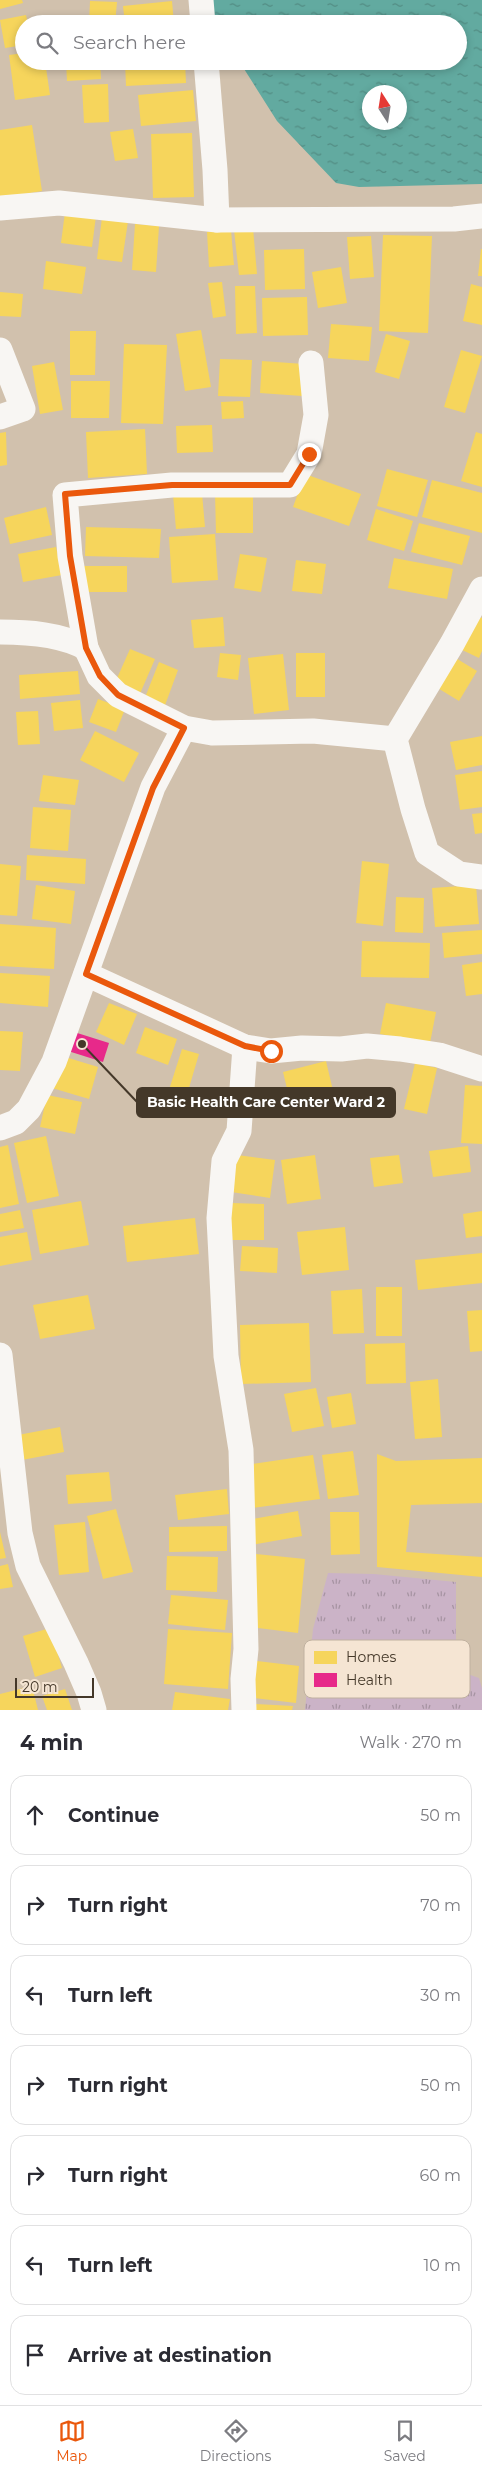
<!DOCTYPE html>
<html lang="en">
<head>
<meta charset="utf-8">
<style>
  body { margin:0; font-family:Montserrat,sans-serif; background:#f2f2f3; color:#2b2b33 }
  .compass { position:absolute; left:362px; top:85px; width:45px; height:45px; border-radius:50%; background:#fff; box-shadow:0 2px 8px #0003; rotate:348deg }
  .scale { position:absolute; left:15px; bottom:12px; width:79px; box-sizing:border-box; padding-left:5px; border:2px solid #443829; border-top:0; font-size:14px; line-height:18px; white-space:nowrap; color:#443829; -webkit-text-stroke:4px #f5e5d3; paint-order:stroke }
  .stop { position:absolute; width:15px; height:15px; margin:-11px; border:4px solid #ea580c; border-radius:50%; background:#fff }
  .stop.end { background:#ea580c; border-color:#fff; box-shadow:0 1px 5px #0008 }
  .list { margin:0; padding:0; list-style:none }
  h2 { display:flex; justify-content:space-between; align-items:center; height:65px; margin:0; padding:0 20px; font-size:21px }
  h2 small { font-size:16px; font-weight:400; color:#7c7c81 }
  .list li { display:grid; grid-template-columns:32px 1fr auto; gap:15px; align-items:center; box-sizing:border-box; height:80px; margin:0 10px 10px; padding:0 10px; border:1px solid #e1e1e2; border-radius:15px }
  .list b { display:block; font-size:19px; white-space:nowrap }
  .list em { font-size:16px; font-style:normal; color:#7c7c81 }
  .icon { flex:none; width:28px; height:28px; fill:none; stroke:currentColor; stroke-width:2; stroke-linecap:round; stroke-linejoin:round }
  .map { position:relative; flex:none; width:482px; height:1710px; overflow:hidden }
  .search { position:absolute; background:#fff; box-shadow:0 2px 8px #0003; left:15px; right:15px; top:15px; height:55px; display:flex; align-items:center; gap:12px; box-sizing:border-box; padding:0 18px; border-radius:28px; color:#7c7c81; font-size:19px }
  .sheet { height:695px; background:#fff }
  nav { display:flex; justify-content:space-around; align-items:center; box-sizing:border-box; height:70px; border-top:1px solid #e1e1e2; background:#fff; font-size:14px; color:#7c7c81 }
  nav a { display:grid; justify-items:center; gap:2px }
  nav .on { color:#ea580c }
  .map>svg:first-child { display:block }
  .grass { fill:url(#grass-tufts) }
  .water { fill:url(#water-ripples); fill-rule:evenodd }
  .homes { fill:#f6d55c }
  .health { fill:#e7298a }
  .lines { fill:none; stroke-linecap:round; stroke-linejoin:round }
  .minor { stroke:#f8f6f3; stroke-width:25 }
  .route { stroke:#ea580c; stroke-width:6 }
  .key { fill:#f5e5d3; stroke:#c0b1a0; stroke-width:1 }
  .key-label { font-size:14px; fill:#443829 }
  .leader { fill:none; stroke:#443829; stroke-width:2 }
  .callout-dot { fill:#443829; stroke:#f5e5d3; stroke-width:2 }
  .callout { fill:#443829; stroke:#443829; stroke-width:2 }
  .callout-label { font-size:14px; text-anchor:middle; font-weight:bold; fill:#fff }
</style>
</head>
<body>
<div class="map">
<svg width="482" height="1710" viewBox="0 0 482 1710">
  <defs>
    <pattern id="grass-tufts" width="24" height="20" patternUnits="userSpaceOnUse" patternTransform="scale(1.25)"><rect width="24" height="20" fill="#cbb3c7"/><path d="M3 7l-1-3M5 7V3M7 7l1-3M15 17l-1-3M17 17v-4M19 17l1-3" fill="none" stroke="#a693a2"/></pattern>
    <pattern id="water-ripples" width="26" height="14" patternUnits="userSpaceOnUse" patternTransform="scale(1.25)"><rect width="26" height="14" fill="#62aaa0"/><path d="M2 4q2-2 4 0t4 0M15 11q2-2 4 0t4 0" fill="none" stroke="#528b82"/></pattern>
  </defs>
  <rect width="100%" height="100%" fill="#d1c1ad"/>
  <path class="grass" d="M328,1573L374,1574L456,1582V1670L479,1678L482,1688V1710H305L313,1629Z"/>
  <path class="water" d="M210,0H482V184L359,187L336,183L277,121L239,61H458V24H215ZM370,92H400V122H370Z"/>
  <g class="homes">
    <path d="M0,0H22L23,3L0,9Z"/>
    <path d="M90,1L117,2L115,24H89Z"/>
    <path d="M172,1L174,24H125L123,6Z"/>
    <path d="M26,15L28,24H24V45L5,48L0,20Z"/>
    <path d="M24,53V61H45L50,95L15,100L9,55Z"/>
    <path d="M66,61H100L101,79L67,81Z"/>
    <path d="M125,61H185L186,83L126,86Z"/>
    <path d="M108,84L109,122L84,123L82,85Z"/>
    <path d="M193,90L196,121L141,126L138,95Z"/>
    <path d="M32,125L42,191L0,198V130Z"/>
    <path d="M133,129L138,158L115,161L110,132Z"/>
    <path d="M192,133L194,197L153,198L151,134Z"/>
    <path d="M65,212L96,216L92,247L61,243Z"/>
    <path d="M102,217L128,221L122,262L97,259Z"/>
    <path d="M135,224L159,226L156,272L132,270Z"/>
    <path d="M253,228L257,274L239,275L234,230Z"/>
    <path d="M231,230L234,265L209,267L207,232Z"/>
    <path d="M383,235L432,236L428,333L379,331Z"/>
    <path d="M371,236L374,277L350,279L347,237Z"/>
    <path d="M304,249L305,289L265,290L264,250Z"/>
    <path d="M481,249H482V276H478Z"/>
    <path d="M46,261L86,267L82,294L43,289Z"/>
    <path d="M341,267L347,303L318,308L312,272Z"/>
    <path d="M222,282L226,316L213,318L208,283Z"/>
    <path d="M471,284L482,287V325L463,321Z"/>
    <path d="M235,286H255L257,333L236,334Z"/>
    <path d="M0,292L23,294L21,317L0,316Z"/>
    <path d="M307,297L308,335L263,336L262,298Z"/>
    <path d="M331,324L372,327L369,361L328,358Z"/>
    <path d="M201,330L211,387L185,391L176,334Z"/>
    <path d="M70,331H96L95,375H70Z"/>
    <path d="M386,334L410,341L399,379L375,372Z"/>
    <path d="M124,344L167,345L163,424L121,423Z"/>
    <path d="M461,350L482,356L465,413L444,407Z"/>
    <path d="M220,359L252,360L250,397L218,396Z"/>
    <path d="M262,361L304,364L302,396L260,393Z"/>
    <path d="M54,362L63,410L40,414L32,366Z"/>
    <path d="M71,381H110L109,418H71Z"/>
    <path d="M243,401L244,418L222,419L221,402Z"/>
    <path d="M212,425L213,452L177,453L176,426Z"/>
    <path d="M145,429L147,474L88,478L86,432Z"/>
    <path d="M6,432L7,465L0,466V433Z"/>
    <path d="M476,432L482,434V487L461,481Z"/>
    <path d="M387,469L428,480L417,517L377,506Z"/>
    <path d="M305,474L361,494L349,526L293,507Z"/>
    <path d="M432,480L482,493V533L422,517Z"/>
    <path d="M253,491V533H216L215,492Z"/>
    <path d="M202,493L205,527L176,529L173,495Z"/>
    <path d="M46,507L52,535L10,544L4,518Z"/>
    <path d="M376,509L413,521L404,551L367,540Z"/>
    <path d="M419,523L470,536L462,565L411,552Z"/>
    <path d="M86,527L161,529L159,558L85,556Z"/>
    <path d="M215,534L218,580L172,583L169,537Z"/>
    <path d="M56,547L62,575L23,582L18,554Z"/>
    <path d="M240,554L267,558L261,592L234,588Z"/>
    <path d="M394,558L453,569L447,599L388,588Z"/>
    <path d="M296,560L326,564L322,594L292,591Z"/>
    <rect x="80" y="566" width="47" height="26"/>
    <path d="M474,614L482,618V651L479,658L458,648Z"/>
    <path d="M223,617L225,646L194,648L191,620Z"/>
    <path d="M130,649L155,659L139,696L114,685Z"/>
    <path d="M220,653L241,655L238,680L217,677Z"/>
    <rect x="296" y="653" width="29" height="44"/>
    <path d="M283,654L289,710L254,714L248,658Z"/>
    <path d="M454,657L477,671L459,701L436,687Z"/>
    <path d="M159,662L178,670L164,708L144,700Z"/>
    <path d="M78,671L80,694L20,699L19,675Z"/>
    <path d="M98,699L125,709L116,732L89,722Z"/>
    <path d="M80,700L83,728L54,731L51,703Z"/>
    <path d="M38,711L40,744L18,745L16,712Z"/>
    <path d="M95,731L139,753L124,782L80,760Z"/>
    <path d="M482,736V765L456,770L450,742Z"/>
    <path d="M482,771V807L460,810L455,775Z"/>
    <path d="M43,775L79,780L75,805L39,801Z"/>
    <path d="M33,807L71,810L68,851L30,848Z"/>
    <path d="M482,813V833L475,834L472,814Z"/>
    <path d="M27,855L86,859L85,884L26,880Z"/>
    <path d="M362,861L389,864L383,926L356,923Z"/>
    <path d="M0,864L21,866L17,916L0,915Z"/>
    <path d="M36,885L75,891L71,924L32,919Z"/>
    <path d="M476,885L479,924L435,927L432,888Z"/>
    <path d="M396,897L424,898L423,933L395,932Z"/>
    <path d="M0,924L56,928L54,969L0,966Z"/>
    <path d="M482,930V954L444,958L442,933Z"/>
    <path d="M362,941L430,943L429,978L361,977Z"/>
    <path d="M482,962V994L466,996L462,965Z"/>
    <path d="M0,973L50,976L48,1007L0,1003Z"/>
    <path d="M109,1003L137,1014L124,1045L96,1032Z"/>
    <path d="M386,1003L436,1012L430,1043L380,1034Z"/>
    <path d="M145,1027L177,1039L168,1065L136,1053Z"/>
    <path d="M0,1031L23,1032L20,1071L0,1070Z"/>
    <path d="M182,1049L199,1054L186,1098L168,1093Z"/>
    <path d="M62,1056L98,1067L89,1099L52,1088Z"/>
    <path d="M326,1061L334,1095L291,1105L283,1072Z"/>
    <path d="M415,1063L437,1068L427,1114L404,1109Z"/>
    <path d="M465,1085L482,1086V1144L461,1143Z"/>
    <path d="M47,1095L82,1102L75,1134L40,1127Z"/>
    <path d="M46,1136L59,1196L27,1203L14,1143Z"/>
    <path d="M8,1145L19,1204L0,1208V1147Z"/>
    <path d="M468,1146L471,1172L433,1177L429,1151Z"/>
    <path d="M237,1155L275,1160L270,1198L231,1192Z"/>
    <path d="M315,1155L321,1199L287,1204L281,1160Z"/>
    <path d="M399,1155L403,1183L374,1187L370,1158Z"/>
    <path d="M81,1201L89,1245L40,1254L32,1210Z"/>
    <path d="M231,1203L264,1204V1240H231Z"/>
    <path d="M20,1210L24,1228L0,1232V1214Z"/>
    <path d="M482,1211V1236L466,1238L463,1214Z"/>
    <path d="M195,1218L199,1254L127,1262L123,1226Z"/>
    <path d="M345,1227L349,1270L302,1275L297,1232Z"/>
    <path d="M27,1232L32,1260L0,1266V1237Z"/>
    <path d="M242,1246L278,1248L277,1273L240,1271Z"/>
    <path d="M482,1253V1283L418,1290L415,1260Z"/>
    <rect x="376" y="1287" width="26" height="49"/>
    <path d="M362,1289L364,1333L333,1334L331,1291Z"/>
    <path d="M88,1295L95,1329L40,1339L33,1305Z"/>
    <path d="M482,1310V1351L470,1352L467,1311Z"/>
    <path d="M309,1323L311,1382L241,1384L240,1325Z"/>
    <path d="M405,1343L406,1383L366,1384L365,1344Z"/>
    <path d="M438,1379L442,1437L415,1439L410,1382Z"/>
    <path d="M316,1388L324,1426L292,1432L284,1394Z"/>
    <path d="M351,1393L356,1424L332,1428L327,1397Z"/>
    <path d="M60,1427L64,1452L22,1460L18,1435Z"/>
    <path d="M353,1451L359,1495L328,1499L322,1455Z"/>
    <path d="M377,1454L396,1461L482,1458V1503L411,1505L406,1552L482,1557V1577L377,1567Z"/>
    <path d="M313,1455L320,1499L252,1508L246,1465Z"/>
    <path d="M109,1472L112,1501L68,1504L66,1475Z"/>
    <path d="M227,1489L229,1514L178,1520L175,1495Z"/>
    <path d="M116,1509L133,1572L103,1579L87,1516Z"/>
    <path d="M298,1511L302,1536L251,1545L247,1520Z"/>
    <path d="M330,1512H359L360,1554L331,1555Z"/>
    <path d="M85,1522L89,1572L59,1575L54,1525Z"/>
    <path d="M227,1526V1551L169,1552V1527Z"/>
    <path d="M0,1532L6,1558L0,1559Z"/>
    <path d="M256,1554L305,1559L298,1633L249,1627Z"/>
    <path d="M167,1556L218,1557L217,1592L166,1590Z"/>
    <path d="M8,1564L13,1587L0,1589V1566Z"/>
    <path d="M171,1595L228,1600L225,1630L168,1624Z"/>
    <path d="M50,1628L62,1668L35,1677L23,1636Z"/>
    <path d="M168,1629L232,1633L228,1689L164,1684Z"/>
    <path d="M257,1661L299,1666L296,1703L253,1698Z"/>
    <path d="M32,1686L38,1710H0V1694Z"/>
    <path d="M65,1689L72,1710H47L42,1696Z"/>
    <path d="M175,1692L230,1699L228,1710H172Z"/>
    <path d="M256,1704L293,1706L292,1710H256Z"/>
  </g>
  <path class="health" d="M74,1032L109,1043L103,1062L68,1051Z"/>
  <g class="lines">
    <g class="minor">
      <path d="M201,0L203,24"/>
      <path d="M206,61L215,170L217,220L454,219L482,216"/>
      <path d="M0,208L59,203L217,220"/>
      <path d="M0,350L23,409L0,417"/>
      <path d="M311,363L316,415L309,454L290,485H172L65,495L70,556L86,648L99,676L118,695L184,728L212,733L313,731L395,739"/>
      <path d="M482,589L452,644L395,739L413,809L427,853L459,874L482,877"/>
      <path d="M0,632C28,632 61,634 86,648"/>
      <path d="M86,974L245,1047L271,1051L302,1048L341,1049L367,1046L400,1049L439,1055L482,1069"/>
      <path d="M0,1128L16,1122L29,1109L54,1062L153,787L184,728"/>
      <path d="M0,1355L20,1533L28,1566L76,1663L89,1693L94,1710"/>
      <path d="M244,1710L243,1679L246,1649L241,1450L226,1356L219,1218L224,1161L239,1131L245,1047"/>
    </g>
  </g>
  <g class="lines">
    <path class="route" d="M271,1051L245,1046L86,974L153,788L184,728L118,695L100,676L86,648L70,556L65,494L172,485H290L309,454"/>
  </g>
  <rect x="304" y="1640" width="166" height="58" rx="8" class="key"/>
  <rect x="314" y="1651" width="23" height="13" fill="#f6d55c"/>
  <rect x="314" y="1673" width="23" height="14" fill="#e7298a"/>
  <g class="key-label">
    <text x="346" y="1662">Homes</text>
    <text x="346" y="1685">Health</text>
  </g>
  <path class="leader" d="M82 1044L137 1102"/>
  <circle class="callout-dot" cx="82" cy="1044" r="5"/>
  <rect class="callout" x="137" y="1088" width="258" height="29" rx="5"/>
  <g class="callout-label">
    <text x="266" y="1107">Basic Health Care Center Ward 2</text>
  </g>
</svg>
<svg class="compass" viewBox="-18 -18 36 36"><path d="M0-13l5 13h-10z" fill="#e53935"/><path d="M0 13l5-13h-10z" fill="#7c7c81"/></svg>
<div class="scale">20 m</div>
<div class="stop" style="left:271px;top:1051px"></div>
<div class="stop end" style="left:309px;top:454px"></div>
<div class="search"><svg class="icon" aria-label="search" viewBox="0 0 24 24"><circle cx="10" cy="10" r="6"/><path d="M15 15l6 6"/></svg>Search here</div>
</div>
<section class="sheet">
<h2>4 min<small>Walk · 270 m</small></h2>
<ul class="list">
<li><svg class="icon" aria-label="ahead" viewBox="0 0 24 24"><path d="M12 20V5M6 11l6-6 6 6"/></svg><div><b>Continue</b></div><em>50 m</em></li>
<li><svg class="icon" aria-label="right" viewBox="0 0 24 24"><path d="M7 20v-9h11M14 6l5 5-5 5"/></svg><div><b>Turn right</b></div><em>70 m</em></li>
<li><svg class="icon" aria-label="left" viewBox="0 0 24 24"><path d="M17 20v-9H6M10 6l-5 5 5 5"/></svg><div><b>Turn left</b></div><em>30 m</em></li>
<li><svg class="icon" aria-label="right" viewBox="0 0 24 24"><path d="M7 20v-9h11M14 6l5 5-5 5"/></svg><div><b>Turn right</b></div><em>50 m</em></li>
<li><svg class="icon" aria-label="right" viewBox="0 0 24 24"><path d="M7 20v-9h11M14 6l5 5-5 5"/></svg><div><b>Turn right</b></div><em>60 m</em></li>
<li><svg class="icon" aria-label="left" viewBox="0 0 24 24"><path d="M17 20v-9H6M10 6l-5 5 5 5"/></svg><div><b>Turn left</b></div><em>10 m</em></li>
<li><svg class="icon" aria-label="arrive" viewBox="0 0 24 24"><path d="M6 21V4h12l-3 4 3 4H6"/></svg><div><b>Arrive at destination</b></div></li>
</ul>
</section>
<nav>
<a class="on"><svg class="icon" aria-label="map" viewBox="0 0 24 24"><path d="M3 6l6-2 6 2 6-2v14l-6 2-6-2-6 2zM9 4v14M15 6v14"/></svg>Map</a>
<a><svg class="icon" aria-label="directions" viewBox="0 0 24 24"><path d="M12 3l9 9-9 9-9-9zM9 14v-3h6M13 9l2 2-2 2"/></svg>Directions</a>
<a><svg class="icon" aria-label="saved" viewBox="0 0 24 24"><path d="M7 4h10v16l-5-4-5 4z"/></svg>Saved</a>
</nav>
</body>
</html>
